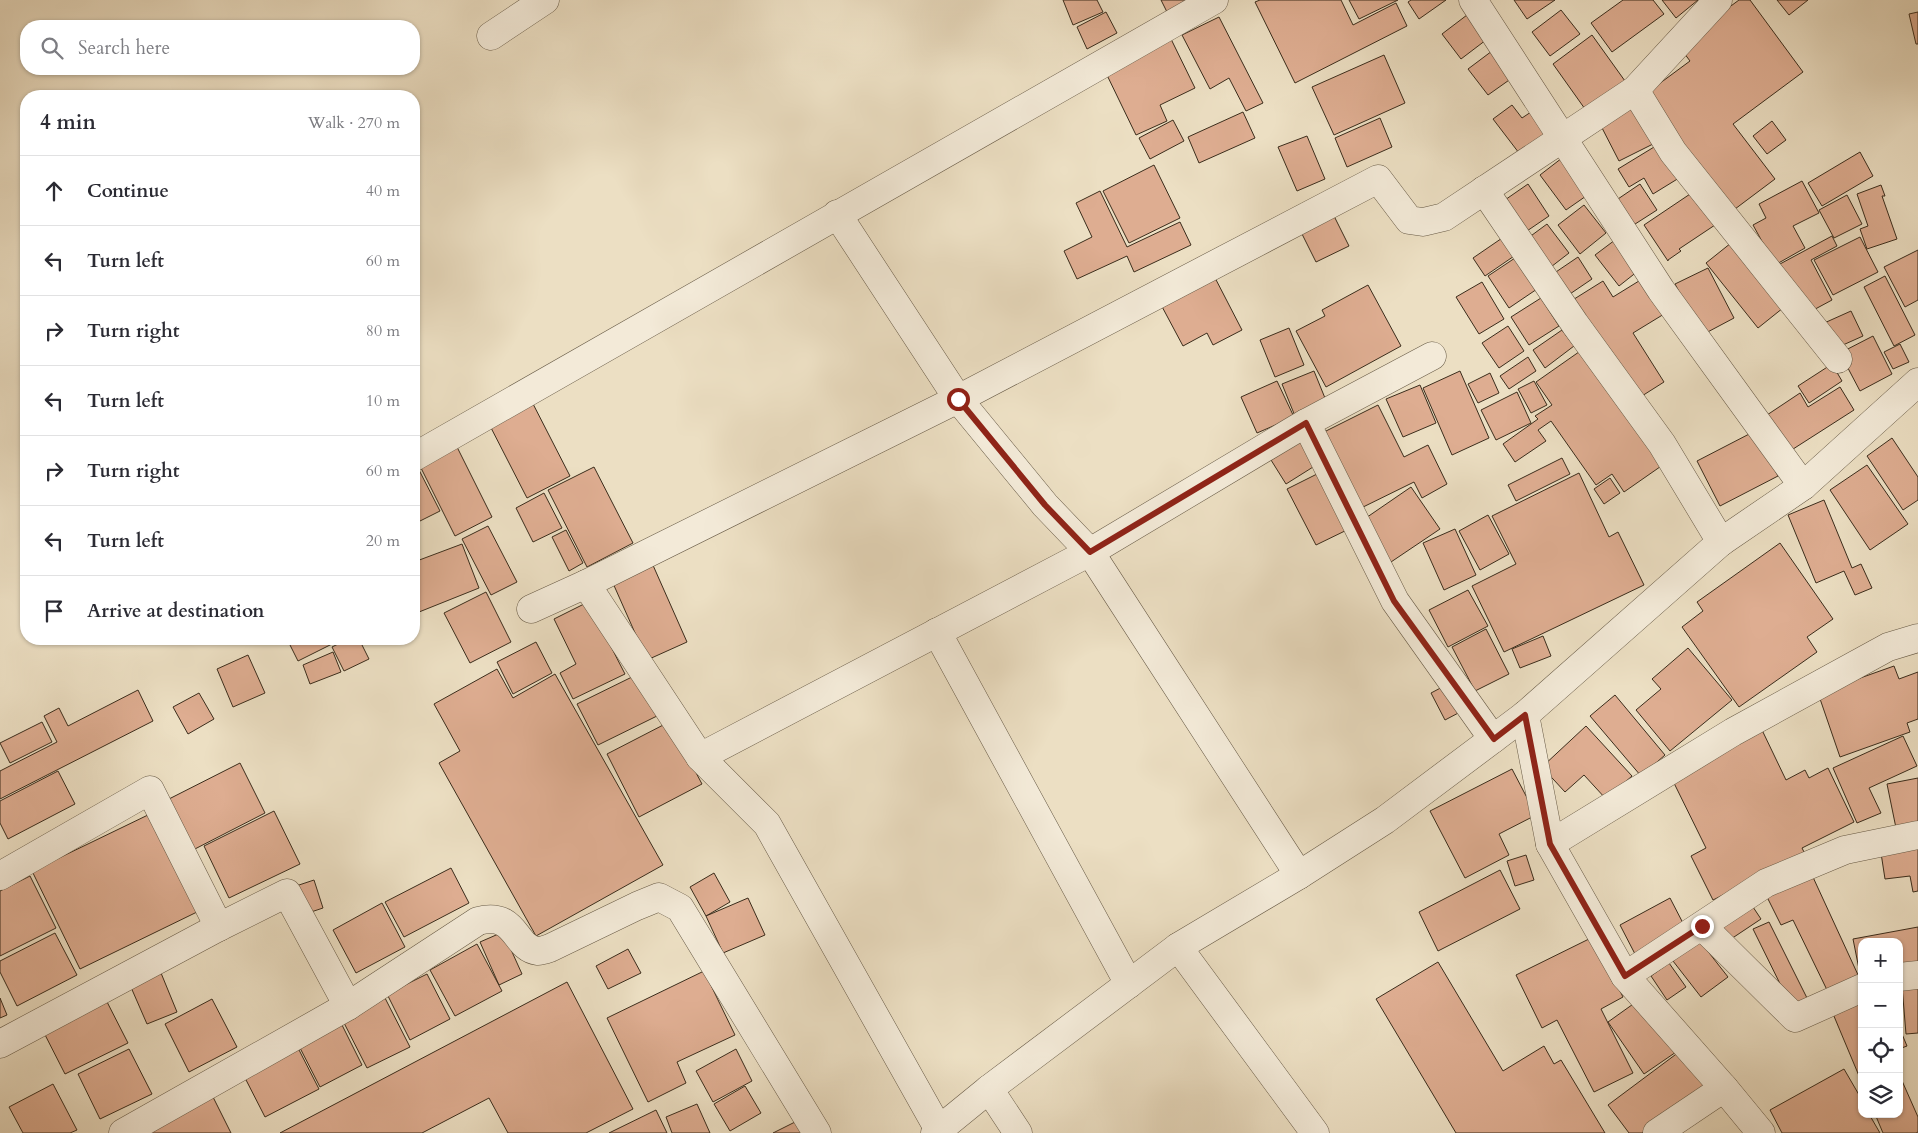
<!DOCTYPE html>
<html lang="en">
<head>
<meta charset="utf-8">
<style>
  body { margin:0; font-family:Cardo,serif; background:#f7f7f7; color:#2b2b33 }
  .controls { position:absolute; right:15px; bottom:15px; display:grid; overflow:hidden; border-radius:10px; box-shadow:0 1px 4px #0004 }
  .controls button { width:45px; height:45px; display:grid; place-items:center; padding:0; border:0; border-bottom:1px solid #e1e1e2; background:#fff; color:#2b2b33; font:25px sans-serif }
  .stop { position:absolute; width:15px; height:15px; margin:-11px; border:4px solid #8f2418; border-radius:50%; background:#fff }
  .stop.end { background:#8f2418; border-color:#fff; box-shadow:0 1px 5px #0008 }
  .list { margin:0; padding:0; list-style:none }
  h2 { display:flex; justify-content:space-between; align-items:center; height:65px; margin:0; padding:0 20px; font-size:21px }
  h2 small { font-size:16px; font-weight:400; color:#7c7c81 }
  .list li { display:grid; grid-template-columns:32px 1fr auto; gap:15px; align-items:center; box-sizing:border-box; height:70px; padding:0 20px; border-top:1px solid #e1e1e2 }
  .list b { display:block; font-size:19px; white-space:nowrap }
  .list em { font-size:16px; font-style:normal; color:#7c7c81 }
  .icon { flex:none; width:28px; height:28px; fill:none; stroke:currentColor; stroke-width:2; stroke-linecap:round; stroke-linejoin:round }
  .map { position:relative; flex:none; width:1918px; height:1133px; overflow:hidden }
  .search { position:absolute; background:#fff; box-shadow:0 1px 4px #0004; left:20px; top:20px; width:400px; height:55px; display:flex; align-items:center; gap:12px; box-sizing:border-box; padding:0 18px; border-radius:20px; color:#7c7c81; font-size:19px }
  .panel { position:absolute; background:#fff; box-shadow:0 1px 4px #0004; left:20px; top:90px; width:400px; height:555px; border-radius:20px }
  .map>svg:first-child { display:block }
  .building { fill:#dead91; stroke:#3b2d1c }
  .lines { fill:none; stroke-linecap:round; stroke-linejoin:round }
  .minor-casing { stroke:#675a46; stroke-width:29 }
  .minor { stroke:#f3ead8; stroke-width:28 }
  .route { stroke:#8f2418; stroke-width:6 }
</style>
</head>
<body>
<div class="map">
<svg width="1918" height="1133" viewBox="0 0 1918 1133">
  <rect width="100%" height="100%" fill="#ecdfc3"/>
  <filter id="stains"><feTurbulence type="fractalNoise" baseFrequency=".004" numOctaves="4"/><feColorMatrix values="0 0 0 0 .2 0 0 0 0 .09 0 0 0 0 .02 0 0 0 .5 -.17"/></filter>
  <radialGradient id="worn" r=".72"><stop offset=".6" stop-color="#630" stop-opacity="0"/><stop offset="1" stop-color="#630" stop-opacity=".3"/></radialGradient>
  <g class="building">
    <path d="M1063,0H1097L1103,12L1073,25Z"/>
    <path d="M1161,0H1195L1169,16Z"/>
    <path d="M1260,0H1341L1353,25L1396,3L1407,26L1295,83L1255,2Z"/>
    <path d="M1349,0H1398L1359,19Z"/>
    <path d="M1411,0H1446L1419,19L1408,2Z"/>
    <path d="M1514,0H1555L1527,19Z"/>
    <path d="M1623,0H1653L1664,14L1612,52L1591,23Z"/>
    <path d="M1662,0H1698L1676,18Z"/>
    <path d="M1739,0H1750L1803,72L1733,124L1775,179L1731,212L1644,95L1690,61L1678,45Z"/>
    <path d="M1777,0H1808L1789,15Z"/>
    <path d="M1561,10L1580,34L1550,56L1532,32Z"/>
    <path d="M1106,12L1117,33L1087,49L1077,27Z"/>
    <path d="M1918,12V44H1916L1909,14Z"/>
    <path d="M1467,15L1486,40L1461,59L1442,34Z"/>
    <path d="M1219,17L1263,103L1246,111L1229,78L1210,89L1182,35Z"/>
    <path d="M1592,35L1625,81L1585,109L1553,64Z"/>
    <path d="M1171,39L1195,88L1160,105L1167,121L1136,135L1105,71Z"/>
    <path d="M1492,51L1512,78L1488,95L1468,69Z"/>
    <path d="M1384,55L1405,103L1334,135L1312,87Z"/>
    <path d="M1512,105L1522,118L1537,108L1552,129L1519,153L1493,119Z"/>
    <path d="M1635,106L1655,143L1619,161L1600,124Z"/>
    <path d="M1243,112L1255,138L1199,163L1188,137Z"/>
    <path d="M1380,118L1392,147L1347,167L1335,138Z"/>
    <path d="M1173,120L1184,141L1150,159L1139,138Z"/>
    <path d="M1772,121L1786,140L1767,154L1753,136Z"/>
    <path d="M1307,136L1325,179L1297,191L1278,147Z"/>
    <path d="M1659,144L1679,178L1653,194L1644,178L1629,187L1618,169Z"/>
    <path d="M1860,152L1873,176L1822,206L1808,183Z"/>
    <path d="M1562,158L1589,194L1566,210L1540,175Z"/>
    <path d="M1154,165L1180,218L1129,243L1103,191Z"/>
    <path d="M1802,181L1819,213L1793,226L1805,248L1775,265L1753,225L1766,218L1759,204Z"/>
    <path d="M1528,184L1549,216L1524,233L1502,202Z"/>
    <path d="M1640,184L1657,210L1632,226L1615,201Z"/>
    <path d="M1881,185L1885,196H1882L1897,239L1867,249L1860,229L1868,226L1857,194Z"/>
    <path d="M1699,188L1721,221L1679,249L1681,251L1668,260V261L1644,225Z"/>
    <path d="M1100,191L1127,247L1180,222L1191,245L1134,272L1127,256L1077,279L1064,251L1092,237L1076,203Z"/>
    <path d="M1847,195L1862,224L1834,238L1819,210Z"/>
    <path d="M1584,205L1606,233L1580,254L1558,225Z"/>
    <path d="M1333,214L1349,246L1316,262L1300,230Z"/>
    <path d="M1547,224L1569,253L1547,270L1524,241Z"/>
    <path d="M1508,234L1520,252L1485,276L1473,258Z"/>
    <path d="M1832,236L1837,246L1811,260L1832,300L1806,314L1780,264Z"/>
    <path d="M1860,237L1878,272L1833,295L1814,260Z"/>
    <path d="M1736,239L1788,304L1758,328L1706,263Z"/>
    <path d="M1615,240L1638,271L1619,286L1595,255Z"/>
    <path d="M1918,250V300L1905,307L1884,267Z"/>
    <path d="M1521,254L1543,285L1509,308L1488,276Z"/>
    <path d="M1578,257L1592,279L1564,298L1550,276Z"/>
    <path d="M1708,268L1734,318L1702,335L1675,284Z"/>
    <path d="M1212,272L1242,330L1213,345L1207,333L1183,346L1159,301Z"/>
    <path d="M1647,276L1669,311L1633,333L1664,382L1634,401L1571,301L1603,281L1613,297Z"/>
    <path d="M1885,276L1915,335L1894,346L1864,287Z"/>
    <path d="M1482,282L1504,319L1479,334L1456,297Z"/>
    <path d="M1368,285L1401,346L1326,387L1296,331L1325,316L1322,310Z"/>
    <path d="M1541,298L1559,326L1529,345L1511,317Z"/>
    <path d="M1851,311L1863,336L1834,349L1822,324Z"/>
    <path d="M1508,326L1524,351L1499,368L1482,343Z"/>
    <path d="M1289,328L1304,365L1275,377L1260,340Z"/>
    <path d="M1562,330L1574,346L1545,368L1533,350Z"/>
    <path d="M1873,336L1892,374L1860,391L1840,353Z"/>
    <path d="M1900,344L1909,362L1893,369L1884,352Z"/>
    <path d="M1586,347L1667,462L1624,492L1612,474L1596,485L1551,421L1538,430L1546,441L1515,462L1503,444L1538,419L1535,416L1552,405L1536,382Z"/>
    <path d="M1528,357L1536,371L1509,389L1500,376Z"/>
    <path d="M1832,364L1842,381L1809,403L1798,386Z"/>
    <path d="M1314,371L1327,403L1295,416L1282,384Z"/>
    <path d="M1460,371L1489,438L1452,455L1423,388Z"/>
    <path d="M1490,373L1499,393L1478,403L1468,384Z"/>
    <path d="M1277,381L1294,417L1257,433L1241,397Z"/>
    <path d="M1534,381L1547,405L1531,413L1518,389Z"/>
    <path d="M1420,385L1436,423L1403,437L1386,399Z"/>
    <path d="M1840,387L1854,410L1790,451L1767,415L1800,393L1808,407Z"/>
    <path d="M1517,392L1531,423L1496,440L1481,410Z"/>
    <path d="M530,398L570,476L527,498L487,420Z"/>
    <path d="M1378,405L1404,457L1428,445L1447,484L1422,498L1414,482L1357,510L1320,434Z"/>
    <path d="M1755,431L1778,476L1720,506L1697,461Z"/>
    <path d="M1306,438L1321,462L1286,484L1271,460Z"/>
    <path d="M1892,438L1918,477V500L1903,510L1867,456Z"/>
    <path d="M454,441L492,517L455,536L417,460Z"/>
    <path d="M1562,458L1570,474L1516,501L1508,485Z"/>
    <path d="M1867,465L1908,524L1870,550L1830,490Z"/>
    <path d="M594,467L633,543L587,567L548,490Z"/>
    <path d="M418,468L440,511L414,524V470Z"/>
    <path d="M1323,471L1351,528L1316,545L1287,489Z"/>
    <path d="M1579,473L1609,537L1618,532L1644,585L1504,652L1472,586L1516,564L1492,516Z"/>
    <path d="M1610,478L1620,493L1604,504L1594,489Z"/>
    <path d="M1411,487L1440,529L1388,564L1360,522Z"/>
    <path d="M544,493L562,528L533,542L516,508Z"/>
    <path d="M1824,500L1852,568L1861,564L1872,588L1855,595L1844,571L1816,583L1788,515Z"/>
    <path d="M1488,515L1509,554L1480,570L1459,531Z"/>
    <path d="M488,526L517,582L491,595L462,539Z"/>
    <path d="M1455,529L1476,575L1444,590L1423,543Z"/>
    <path d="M566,530L583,563L569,571L552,537Z"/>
    <path d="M1780,543L1833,619L1807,637L1817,652L1739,707L1682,627L1703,611L1697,602Z"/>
    <path d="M462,544L479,588L414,614V562Z"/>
    <path d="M652,563L687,642L647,660L612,581Z"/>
    <path d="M1468,590L1488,626L1448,647L1429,610Z"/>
    <path d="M486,592L511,642L470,663L444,613Z"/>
    <path d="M588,602L625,674L573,699L560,673L576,664L554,619Z"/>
    <path d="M1486,629L1509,674L1475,691L1452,647Z"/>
    <path d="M1543,636L1551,656L1520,668L1512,649Z"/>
    <path d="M287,639H342L298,661Z"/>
    <path d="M348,639H359L369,659L344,671L332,647Z"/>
    <path d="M536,642L552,673L513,694L497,662Z"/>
    <path d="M1688,648L1732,700L1670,751L1636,710L1661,689L1652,679Z"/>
    <path d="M333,652L341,672L310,684L303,665Z"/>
    <path d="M248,655L265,693L233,707L217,669Z"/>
    <path d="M1894,666L1899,679L1918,672V719L1907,723L1910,732L1840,757L1818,693Z"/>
    <path d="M497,669L513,698L555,674L663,865L536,936L439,763L460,751L434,704Z"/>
    <path d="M636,675L657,716L598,745L577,704Z"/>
    <path d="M1450,683L1464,710L1445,720L1431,693Z"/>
    <path d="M138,690L153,721L0,799V771L57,742L44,716L59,708L68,726Z"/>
    <path d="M199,693L214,719L188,734L173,707Z"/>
    <path d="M1615,695L1665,755L1641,776L1590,716Z"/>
    <path d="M42,722L52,742L10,763L0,743Z"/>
    <path d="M669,722L702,784L639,817L607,754Z"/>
    <path d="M1586,726L1632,776L1606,799L1584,775L1565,792L1542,767Z"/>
    <path d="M1762,730L1786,780L1805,770L1809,778L1828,768L1854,822L1802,848L1805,854L1713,900L1691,856L1706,848L1671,777Z"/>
    <path d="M1903,736L1917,766L1869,788L1881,813L1857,823L1833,768Z"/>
    <path d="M240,763L265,813L191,851L165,801Z"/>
    <path d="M1512,769L1536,815L1499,834L1509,855L1465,878L1430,811Z"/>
    <path d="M58,771L75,804L8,839L0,823V801Z"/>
    <path d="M1918,778V823L1896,828L1887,784Z"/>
    <path d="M274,811L300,864L229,898L204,846Z"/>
    <path d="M150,814L197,912L80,969L32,871Z"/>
    <path d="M1918,847V891L1913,892L1910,876L1885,879L1881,853Z"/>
    <path d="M1526,855L1534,880L1515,886L1507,861Z"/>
    <path d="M451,868L469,903L404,937L385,902Z"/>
    <path d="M1500,870L1520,909L1438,951L1419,912Z"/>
    <path d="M714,873L730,902L706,916L690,887Z"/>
    <path d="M1812,875L1859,977L1828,992L1793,920L1781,925L1767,897Z"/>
    <path d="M30,876L56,928L0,956V891Z"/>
    <path d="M314,880L323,908L302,915L293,887Z"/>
    <path d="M748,898L765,935L723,953L706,916Z"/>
    <path d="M1670,898L1685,927L1635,954L1620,925Z"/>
    <path d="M382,903L405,947L356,973L333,930Z"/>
    <path d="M1751,904L1761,919L1728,941L1718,926Z"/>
    <path d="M1769,922L1807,998L1791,1006L1753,929Z"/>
    <path d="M1918,927V963L1899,967V942H1862L1860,974L1853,939Z"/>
    <path d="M503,932L522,974L499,985L480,942Z"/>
    <path d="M55,933L77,975L17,1006L0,972V961Z"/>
    <path d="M1593,937L1623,997L1601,1009L1633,1073L1594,1092L1557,1020L1542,1028L1516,975Z"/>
    <path d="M1699,940L1728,977L1701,997L1673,961Z"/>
    <path d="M477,944L502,991L455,1016L430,970Z"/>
    <path d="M628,949L641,973L608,989L596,966Z"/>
    <path d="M1438,962L1503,1071L1544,1046L1554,1064L1561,1060L1605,1133H1456L1376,999Z"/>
    <path d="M1669,963L1686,987L1667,1000L1651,976Z"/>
    <path d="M704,971L735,1035L677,1062L686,1083L648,1102L607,1018Z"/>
    <path d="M161,973L177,1012L147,1024L130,985Z"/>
    <path d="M427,974L450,1019L410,1040L387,994Z"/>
    <path d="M567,982L633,1109L586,1133H508L489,1098L422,1133H280Z"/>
    <path d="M1918,984V1033L1906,1034L1902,986Z"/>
    <path d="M103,994L128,1043L65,1074L40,1025Z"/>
    <path d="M1862,996V1083L1831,1009Z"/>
    <path d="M1643,997L1679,1050L1644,1074L1608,1022Z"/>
    <path d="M0,998L7,1015L0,1018Z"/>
    <path d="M385,998L410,1047L367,1068L342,1019Z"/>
    <path d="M212,999L237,1047L189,1072L165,1024Z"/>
    <path d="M341,1023L362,1065L320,1087L298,1044Z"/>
    <path d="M1899,1027L1907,1046L1899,1049Z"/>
    <path d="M297,1046L319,1089L265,1117L243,1074Z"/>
    <path d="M129,1049L152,1094L100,1119L78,1074Z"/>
    <path d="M736,1049L752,1081L713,1102L696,1071Z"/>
    <path d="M1683,1049L1712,1087L1642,1133H1629L1608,1105Z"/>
    <path d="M1844,1069L1862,1100V1114H1869L1880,1133H1782L1770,1110Z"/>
    <path d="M1899,1074L1918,1117V1132L1916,1133H1883L1875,1114H1899Z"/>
    <path d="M53,1084L77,1130L70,1133H23L9,1107Z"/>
    <path d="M745,1086L761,1113L730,1131L714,1104Z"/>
    <path d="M213,1097L231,1133H145Z"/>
    <path d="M697,1104L710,1133H672L666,1117Z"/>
    <path d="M656,1110L667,1133H609Z"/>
    <path d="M799,1120L805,1133H773Z"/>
  </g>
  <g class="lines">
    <defs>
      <g id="minor">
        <path d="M1473,0L1661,290L1803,486"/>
        <path d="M491,36L545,0"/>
        <path d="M1635,90L1673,152L1838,359"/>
        <path d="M1484,190L1575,324L1662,444L1721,542"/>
        <path d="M837,214L958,399L1045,505L1090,552L1299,875"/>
        <path d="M1306,423L1395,601L1493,739"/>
        <path d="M414,457L1214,0"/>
        <path d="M531,609L586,584"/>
        <path d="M937,632L1129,984"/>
        <path d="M1525,715L1550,844L1625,976L1724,1088L1761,1133"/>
        <path d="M700,757L1090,552L1306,423L1432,356"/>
        <path d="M1550,844L1733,732L1888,647L1918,638"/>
        <path d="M0,876L150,790L219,927"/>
        <path d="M1702,926L1795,1018L1862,988"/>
        <path d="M1178,947L1315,1133"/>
        <path d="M1625,976L1766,883L1845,850L1918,835"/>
        <path d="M1899,977L1918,975"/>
        <path d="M0,1044L219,927L287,893L348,1006"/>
        <path d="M989,1089L1018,1133"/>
        <path d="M939,1130L767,824L700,757L586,584L958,399L1378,179L1409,220L1423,222L1444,217L1635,90L1718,0"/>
        <path d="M123,1133L348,1006L478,921C518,911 513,948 538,951C541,951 547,949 550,948L637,906L659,897L680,908L817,1133"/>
        <path d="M935,1133L989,1089L1178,947L1299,875L1385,820L1525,715L1721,542L1803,486L1918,382"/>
        <path d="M1657,1133L1724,1088"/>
      </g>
    </defs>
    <use href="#minor" class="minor-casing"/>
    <use href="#minor" class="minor"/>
  </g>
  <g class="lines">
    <path class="route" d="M958,399L1045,505L1090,552L1306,423L1394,601L1494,739L1525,715L1550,844L1625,976L1702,926"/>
  </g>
  <rect width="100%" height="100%" filter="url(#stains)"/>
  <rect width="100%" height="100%" fill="url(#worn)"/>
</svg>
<div class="controls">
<button>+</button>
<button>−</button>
<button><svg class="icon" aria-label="locate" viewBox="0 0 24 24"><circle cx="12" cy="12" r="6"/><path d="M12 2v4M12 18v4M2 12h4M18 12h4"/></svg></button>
<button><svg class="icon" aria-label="layers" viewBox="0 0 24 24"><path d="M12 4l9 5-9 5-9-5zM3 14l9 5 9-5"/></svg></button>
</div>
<div class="stop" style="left:958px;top:399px"></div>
<div class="stop end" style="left:1702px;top:926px"></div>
<div class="search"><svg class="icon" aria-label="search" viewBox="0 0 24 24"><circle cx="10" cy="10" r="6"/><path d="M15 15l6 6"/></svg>Search here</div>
<section class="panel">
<h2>4 min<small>Walk · 270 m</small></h2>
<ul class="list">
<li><svg class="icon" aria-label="ahead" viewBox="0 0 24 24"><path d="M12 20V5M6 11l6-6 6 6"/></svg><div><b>Continue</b></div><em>40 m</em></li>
<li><svg class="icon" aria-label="left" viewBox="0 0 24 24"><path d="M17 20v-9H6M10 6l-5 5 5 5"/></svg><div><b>Turn left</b></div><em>60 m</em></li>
<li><svg class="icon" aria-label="right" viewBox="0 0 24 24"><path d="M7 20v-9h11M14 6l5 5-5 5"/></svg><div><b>Turn right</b></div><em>80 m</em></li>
<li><svg class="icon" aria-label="left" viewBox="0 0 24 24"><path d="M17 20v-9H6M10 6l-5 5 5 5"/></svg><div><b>Turn left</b></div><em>10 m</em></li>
<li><svg class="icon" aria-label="right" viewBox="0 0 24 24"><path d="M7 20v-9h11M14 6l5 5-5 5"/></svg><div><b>Turn right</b></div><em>60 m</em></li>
<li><svg class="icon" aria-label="left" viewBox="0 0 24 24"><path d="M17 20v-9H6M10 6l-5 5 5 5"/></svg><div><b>Turn left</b></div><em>20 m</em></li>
<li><svg class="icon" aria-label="arrive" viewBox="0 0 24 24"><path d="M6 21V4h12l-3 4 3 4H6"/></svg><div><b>Arrive at destination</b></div></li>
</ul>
</section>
</div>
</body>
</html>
